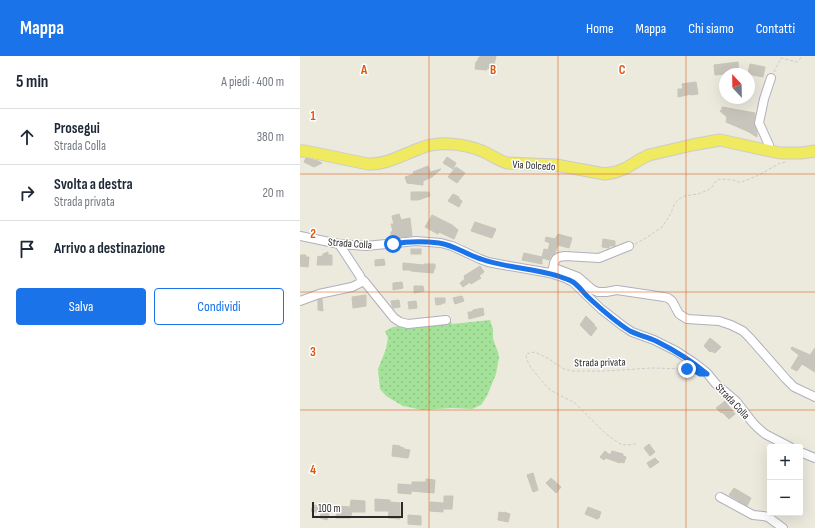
<!DOCTYPE html>
<html lang="it">
<head>
<meta charset="utf-8">
<style>
  body { margin:0; font-family:"Sofia Sans Condensed",sans-serif; background:#f6f6f7; color:#1f2937 }
  .controls { position:absolute; right:12px; bottom:12px; display:grid; overflow:hidden; border-radius:4px; box-shadow:0 4px 16px #0002 }
  .controls button { width:36px; height:36px; display:grid; place-items:center; padding:0; border:0; border-bottom:1px solid #e0e1e3; background:#fff; color:#1f2937; font:20px sans-serif }
  .compass { position:absolute; left:419px; top:12px; width:36px; height:36px; border-radius:50%; background:#fff; box-shadow:0 4px 16px #0002; rotate:338deg }
  .scale { position:absolute; left:12px; bottom:10px; width:91px; box-sizing:border-box; padding-left:4px; border:2px solid #2a2a2a; border-top:0; font-size:11px; line-height:14px; white-space:nowrap; color:#2a2a2a; -webkit-text-stroke:3px #fff; paint-order:stroke }
  .stop { position:absolute; width:12px; height:12px; margin:-9px; border:3px solid #1a73e8; border-radius:50%; background:#fff }
  .stop.end { background:#1a73e8; border-color:#fff; box-shadow:0 1px 4px #0008 }
  .list { margin:0; padding:0; list-style:none }
  h2 { display:flex; justify-content:space-between; align-items:center; height:52px; margin:0; padding:0 16px; font-size:17px }
  h2 small { font-size:13px; font-weight:400; color:#747a83 }
  .list li { display:grid; grid-template-columns:26px 1fr auto; gap:12px; align-items:center; box-sizing:border-box; height:56px; padding:0 16px; border-top:1px solid #e0e1e3 }
  .list b { display:block; font-size:15px; white-space:nowrap }
  .list p { margin:0; font-size:13px; white-space:nowrap; color:#747a83 }
  .list em { font-size:13px; font-style:normal; color:#747a83 }
  .actions { display:flex; gap:8px; padding:12px 16px }
  .actions a { flex:1; padding:9px 0; border:1px solid #1a73e8; border-radius:4px; text-align:center; font-size:14px; color:#1a73e8 }
  .actions .main { background:#1a73e8; color:#fff }
  .icon { flex:none; width:22px; height:22px; fill:none; stroke:currentColor; stroke-width:2; stroke-linecap:round; stroke-linejoin:round }
  .map { position:relative; flex:none; width:515px; height:472px; overflow:hidden }
  header { display:flex; align-items:center; gap:24px; box-sizing:border-box; height:56px; padding:0 20px; background:#1a73e8; color:#fff }
  header strong { font-size:19px }
  nav { display:flex; gap:22px; margin-inline-start:auto; font-size:14px }
  main { display:flex }
  aside { flex:1; background:#fff }
  .map>svg:first-child { display:block }
  .grass { fill:url(#grass-dots) }
  .building { fill:#c8c5bc; stroke:#c8c5b6 }
  .lines { fill:none; stroke-linecap:round; stroke-linejoin:round }
  .minor-casing { stroke:#b0b0be; stroke-width:10 }
  .major-casing { stroke:#ccc; stroke-width:13 }
  .path { stroke:#ccc; stroke-width:1; stroke-dasharray:3 2; stroke-linecap:butt }
  .minor { stroke:#fff; stroke-width:8 }
  .major { stroke:#efea5f; stroke-width:11 }
  .route { stroke:#1a73e8; stroke-width:5 }
  .grid { fill:none; stroke:#de570e; stroke-width:1; stroke-opacity:0.55 }
  .labels { text-anchor:middle; stroke-width:3; stroke-linejoin:round; paint-order:stroke }
  .street-label { font-size:11px; fill:#2a2a2a; stroke:#fff }
  .grid-label { font-size:13px; text-anchor:middle; font-weight:bold; fill:#de570e; stroke:#fff; stroke-width:3; stroke-linejoin:round; paint-order:stroke }
</style>
</head>
<body>
<header>
<strong>Mappa</strong>
<nav><a>Home</a><a>Mappa</a><a>Chi siamo</a><a>Contatti</a></nav>
</header>
<main>
<aside>
<h2>5 min<small>A piedi · 400 m</small></h2>
<ul class="list">
<li><svg class="icon" aria-label="ahead" viewBox="0 0 24 24"><path d="M12 20V5M6 11l6-6 6 6"/></svg><div><b>Prosegui</b><p>Strada Colla</p></div><em>380 m</em></li>
<li><svg class="icon" aria-label="right" viewBox="0 0 24 24"><path d="M7 20v-9h11M14 6l5 5-5 5"/></svg><div><b>Svolta a destra</b><p>Strada privata</p></div><em>20 m</em></li>
<li><svg class="icon" aria-label="arrive" viewBox="0 0 24 24"><path d="M6 21V4h12l-3 4 3 4H6"/></svg><div><b>Arrivo a destinazione</b></div></li>
</ul>
<div class="actions"><a class="main">Salva</a><a>Condividi</a></div>
</aside>
<div class="map">
<svg width="515" height="472" viewBox="0 0 515 472">
  <defs>
    <pattern id="grass-dots" width="8" height="8" patternUnits="userSpaceOnUse"><rect width="8" height="8" fill="#a4e29a"/><path d="M2 2h.1M6 6h.1" fill="none" stroke="#8dc285" stroke-width="1.8" stroke-linecap="round"/></pattern>
  </defs>
  <rect width="100%" height="100%" fill="#ece9dd"/>
  <path class="grass" d="M190,264L193,273V283L198,296L199,301L196,318L187,340L181,349L172,353L152,352L123,354L103,350L86,340L80,333L78,313L86,293L88,282L85,275L93,271L151,266L152,268Z"/>
  <g class="building">
    <path d="M181,0H196L194,9H192L191,13L187,12V14L175,13L176,6H177L179,1H181Z"/>
    <path d="M438,6L439,18H425L415,19L414,9Z"/>
    <path d="M450,8L465,11L463,21L448,18Z"/>
    <path d="M396,26L398,38L391,39V38L378,41V33H383L382,28Z"/>
    <path d="M422,51L455,57L454,66L457,77V81L447,75L426,66L427,61L420,55L422,54Z"/>
    <path d="M147,101L156,107L153,113L143,107Z"/>
    <path d="M6,102L18,105L22,107L14,111L4,106Z"/>
    <path d="M128,110L130,116L141,113L132,121L123,125V129L107,127L105,121L114,118L113,116Z"/>
    <path d="M156,111L165,117L157,127L148,121Z"/>
    <path d="M111,136H129L130,140L118,144H111Z"/>
    <path d="M153,138L159,141V143L162,145L159,151L148,145Z"/>
    <path d="M99,158L101,164L110,162L112,180L91,182V176L93,175L91,168H94L92,160Z"/>
    <path d="M132,159L152,169L158,174L154,183L139,176L138,178L125,171Z"/>
    <path d="M175,166L196,173L192,182L171,175Z"/>
    <path d="M258,178L272,182L269,192L258,189L255,197L251,200L249,204L242,202V208L222,204L224,197L242,201L244,193L248,194L250,187L245,185L246,181L255,183Z"/>
    <path d="M303,183L315,185V190H309V192L302,191Z"/>
    <rect x="111" y="193" width="10" height="5"/>
    <path d="M28,196V199H32V209H17L18,200L21,201V200H23V198Z"/>
    <path d="M0,199H6L5,201H9L8,211L0,210Z"/>
    <path d="M84,203L85,209L75,210V204Z"/>
    <path d="M103,207L124,209V208H135V213H134L133,217L111,215V214H103Z"/>
    <path d="M180,210L184,216L179,220L181,222L171,228L170,226L163,231L160,227L165,223L164,220Z"/>
    <path d="M102,226L103,232L93,234V227Z"/>
    <path d="M114,230H123L124,235L114,237Z"/>
    <path d="M66,239V250L53,252L52,241Z"/>
    <path d="M162,240L164,245L155,248L153,242Z"/>
    <path d="M135,242H145V247H142V248L136,249Z"/>
    <path d="M22,243L23,255L18,254V244Z"/>
    <path d="M99,244L100,251L93,252L92,250L91,245Z"/>
    <path d="M116,245L117,252L109,253L108,246Z"/>
    <path d="M183,252L184,259L169,263L168,256H171L173,255V254Z"/>
    <path d="M286,260L295,269L294,270L297,272L291,280L280,269Z"/>
    <path d="M410,282L421,291L415,297L411,295L410,296L404,290Z"/>
    <path d="M492,291L510,299L515,292V316L502,308L497,315L491,312L499,299L491,293Z"/>
    <path d="M425,345L435,358L429,363L422,356L421,357L416,352L420,349Z"/>
    <path d="M349,388L355,396L350,400L344,392Z"/>
    <path d="M93,389L100,390V391L104,392V393L110,394L108,402L92,400Z"/>
    <path d="M305,395L310,399L312,395L323,398V400L326,401L324,407L321,406L320,407L306,402L304,404L300,401Z"/>
    <path d="M355,402L359,406L350,412L347,407Z"/>
    <path d="M233,417L238,434L233,436L227,419Z"/>
    <path d="M251,422L261,431L256,437L246,427Z"/>
    <path d="M126,423L135,424L134,437L111,435V438L98,437V428L112,429V426H126Z"/>
    <path d="M434,432L451,442L447,450L429,439Z"/>
    <path d="M144,440H153L152,453H143V456L130,455V446L144,447Z"/>
    <path d="M75,443L90,444V446L100,447V463L88,462L89,455H75Z"/>
    <path d="M51,444L65,445V456H52L50,462H36L37,450L50,451Z"/>
    <path d="M13,449L23,450L22,456L29,458L27,464L20,462L21,457L11,455Z"/>
    <path d="M288,451L301,456L299,462L297,463L285,458Z"/>
    <path d="M199,456L203,457L204,456L210,458L208,466L198,464Z"/>
    <path d="M108,459L121,460V469L108,468Z"/>
  </g>
  <g class="lines">
    <defs>
      <g id="minor">
        <path d="M469,94V89L459,67L464,43L471,22"/>
        <path d="M0,180L39,188L66,190L116,185L141,187L152,190L180,203L188,206L198,208L250,217L265,222L273,226L301,253L323,270L332,276L354,284L376,295L393,306L407,317L416,328L436,345L453,367L458,372L465,378L490,391"/>
        <path d="M253,213H257L278,221L293,234L298,236H306L317,234L364,241L368,242L372,245L379,258L387,263L419,265L431,269L443,275L450,282L486,323L494,331L515,341"/>
        <path d="M250,217L253,213L254,207L256,203L259,201L265,200L299,202L329,190"/>
        <path d="M61,223L64,225L94,262L100,266L108,268L146,264"/>
        <path d="M0,245L19,238L52,231L60,227L61,223L60,220L39,188"/>
        <path d="M500,396L515,402"/>
        <path d="M420,441L453,459L463,460L468,461L483,472"/>
      </g>
      <path id="major" d="M0,95H5L68,108C88,109 105,97 124,91C140,85 165,88 182,95C190,98 197,104 207,107L256,109L305,118L316,116L326,112L341,103L349,99L392,89L420,84L480,97H502L515,95"/>
    </defs>
    <use href="#minor" class="minor-casing"/>
    <use href="#major" class="major-casing"/>
    <g class="path">
      <path d="M474,16L481,2L497,6L501,2L500,0"/>
      <path d="M335,188L346,182L362,171L370,159L375,147L379,143L384,140L398,138L408,134L412,131L415,126L419,123L434,124L438,126H442L459,119L480,107L487,106"/>
      <path d="M336,388L326,389L320,388L305,377L275,347L250,334L243,326L231,312L227,304L226,299L227,298L230,297L235,296L249,303L264,313L272,315H305L352,312L387,313L391,314"/>
    </g>
    <use href="#minor" class="minor"/>
    <use href="#major" class="major"/>
  </g>
  <g class="lines">
    <path class="route" d="M93,188C109,185 123,185 139,187C154,189 167,199 181,203C206,212 233,212 258,220C263,222 269,223 273,226C278,229 283,236 288,241C301,253 314,265 330,275C338,279 347,281 356,285C374,294 391,304 407,318H400L395,315L387,313"/>
  </g>
  <path class="grid" d="M129,0V472M258,0V472M386,0V472M0,118H515M0,236H515M0,354H515"/>
  <g class="labels">
    <g class="street-label">
      <text transform="translate(234 109) rotate(3)" y="4">Via Dolcedo</text>
      <text transform="translate(50 187) rotate(4)" y="4">Strada Colla</text>
      <text transform="translate(300 306) rotate(-1)" y="4">Strada privata</text>
      <text transform="translate(433 345) rotate(47)" y="4">Strada Colla</text>
    </g>
  </g>
  <g class="grid-label">
    <text x="64" y="18">A</text>
    <text x="193" y="18">B</text>
    <text x="322" y="18">C</text>
    <text x="13" y="64">1</text>
    <text x="13" y="182">2</text>
    <text x="13" y="300">3</text>
    <text x="13" y="418">4</text>
  </g>
</svg>
<div class="controls">
<button>+</button>
<button>−</button>
</div>
<svg class="compass" viewBox="-18 -18 36 36"><path d="M0-13l5 13h-10z" fill="#e53935"/><path d="M0 13l5-13h-10z" fill="#747a83"/></svg>
<div class="scale">100 m</div>
<div class="stop" style="left:93px;top:188px"></div>
<div class="stop end" style="left:387px;top:313px"></div>
</div>
</main>
</body>
</html>
